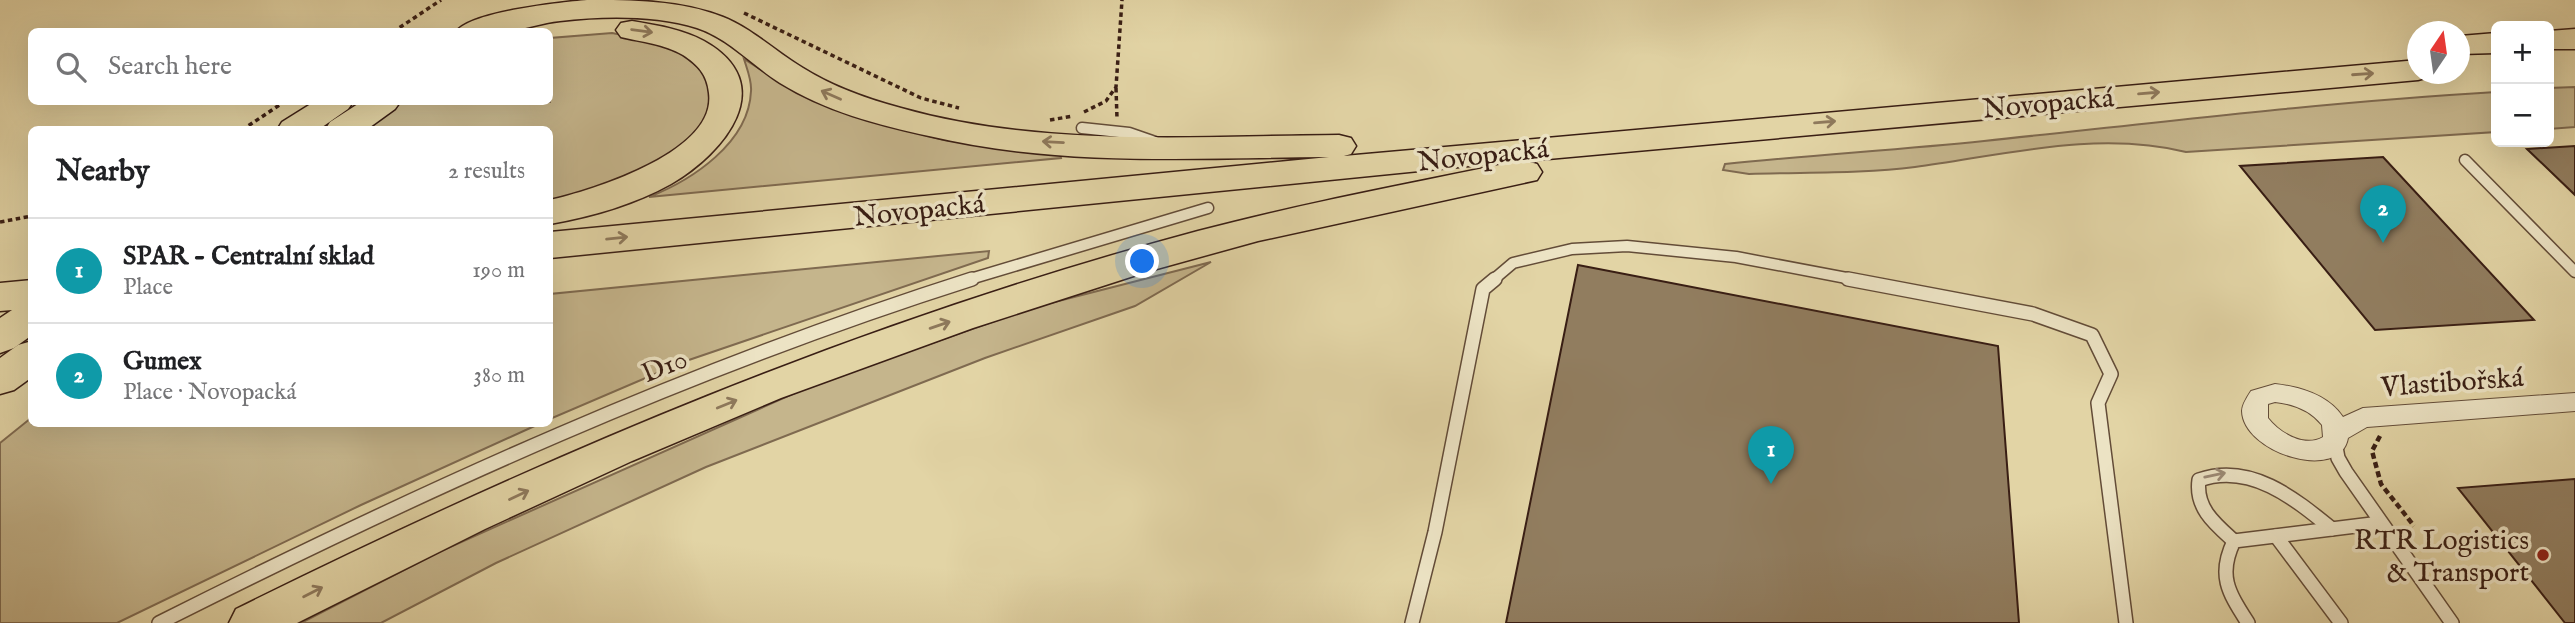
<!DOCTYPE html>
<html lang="en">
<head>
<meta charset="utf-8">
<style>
  body { margin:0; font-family:"IM FELL English",serif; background:#f6f6f6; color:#202124 }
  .controls { position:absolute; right:21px; top:21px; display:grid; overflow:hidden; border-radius:10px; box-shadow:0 7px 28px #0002 }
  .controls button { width:63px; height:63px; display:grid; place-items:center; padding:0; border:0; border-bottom:2px solid #e0e0e0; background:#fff; color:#202124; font:35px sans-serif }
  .compass { position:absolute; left:2407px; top:21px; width:63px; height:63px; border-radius:50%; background:#fff; box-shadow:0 7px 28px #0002; rotate:13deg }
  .you { position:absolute; left:1143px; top:262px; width:24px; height:24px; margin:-18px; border:5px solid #fff; border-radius:50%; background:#1a73e8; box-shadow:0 0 0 10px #1a73e833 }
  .badge { display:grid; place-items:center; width:46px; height:46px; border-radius:50%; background:#b45309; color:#fff; font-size:23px; font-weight:700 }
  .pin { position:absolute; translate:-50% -58px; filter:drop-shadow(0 2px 4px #0008) }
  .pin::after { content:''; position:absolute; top:37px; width:24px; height:21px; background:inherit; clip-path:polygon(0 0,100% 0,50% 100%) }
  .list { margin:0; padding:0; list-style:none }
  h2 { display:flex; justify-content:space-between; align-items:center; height:91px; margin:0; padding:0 28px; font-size:30px }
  h2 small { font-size:23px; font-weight:400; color:#757577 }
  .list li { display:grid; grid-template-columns:46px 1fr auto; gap:21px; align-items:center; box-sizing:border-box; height:105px; padding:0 28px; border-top:2px solid #e0e0e0 }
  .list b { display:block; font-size:26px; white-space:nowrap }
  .list p { margin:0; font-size:23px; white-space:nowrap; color:#757577 }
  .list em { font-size:23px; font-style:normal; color:#757577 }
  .icon { flex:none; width:38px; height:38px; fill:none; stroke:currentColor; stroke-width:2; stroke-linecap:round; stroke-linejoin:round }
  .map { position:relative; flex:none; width:2575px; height:623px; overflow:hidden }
  .search { position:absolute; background:#fff; box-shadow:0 7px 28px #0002; left:28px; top:28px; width:525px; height:77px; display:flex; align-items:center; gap:18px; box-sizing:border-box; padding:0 24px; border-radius:10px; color:#757577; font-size:26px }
  .panel { position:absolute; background:#fff; box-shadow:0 7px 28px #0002; left:28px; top:126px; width:525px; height:301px; border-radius:10px }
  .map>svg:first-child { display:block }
  .green { fill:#c5b58c; stroke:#7f6a50; stroke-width:2 }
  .building { fill:#917d5f; stroke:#391e14; stroke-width:2 }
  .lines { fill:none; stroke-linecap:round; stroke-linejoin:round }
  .lane-far1-casing { stroke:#634c38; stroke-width:13 }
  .lane-casing { stroke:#634c38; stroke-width:16 }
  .street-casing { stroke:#634c38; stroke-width:2 }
  .highway-casing { stroke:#391e14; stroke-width:3 }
  .path-far1 { stroke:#391e14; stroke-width:3.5; stroke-dasharray:4.5 3.5; stroke-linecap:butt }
  .path { stroke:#391e14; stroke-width:4.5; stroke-dasharray:6 3.5; stroke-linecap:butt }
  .lane-far1 { stroke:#ece3c4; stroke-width:10 }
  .lane { stroke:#ece3c4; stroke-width:13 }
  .street { fill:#ece3c4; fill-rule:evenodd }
  .highway { fill:#e2d4a5; fill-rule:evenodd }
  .oneway { stroke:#8e795c }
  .oneway2 { stroke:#9b8a75 }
  .poi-dot { fill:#8f2418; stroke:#ece3c4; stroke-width:2.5 }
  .labels { text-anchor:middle; stroke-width:7; stroke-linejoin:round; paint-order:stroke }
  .street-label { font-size:28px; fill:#391e14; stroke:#ece3c4 }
  .poi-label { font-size:28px; fill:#391e14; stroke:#ece3c4; text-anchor:end }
</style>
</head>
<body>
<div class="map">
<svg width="2575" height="623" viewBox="0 0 2575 623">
  <rect width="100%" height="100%" fill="#e2d4a5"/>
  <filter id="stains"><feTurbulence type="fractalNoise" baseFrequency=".00286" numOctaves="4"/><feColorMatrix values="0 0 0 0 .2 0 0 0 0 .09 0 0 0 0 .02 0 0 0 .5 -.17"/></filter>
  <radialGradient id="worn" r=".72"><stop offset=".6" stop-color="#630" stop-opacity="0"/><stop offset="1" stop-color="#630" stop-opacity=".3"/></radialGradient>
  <g class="green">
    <path d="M612,33L679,46L704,63L716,110L675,156L574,199L550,204V130H363L400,102H550V38Z"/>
    <path d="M744,59L768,74L878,123L944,140L1060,154L1061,158L649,197C692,180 749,143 751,91C752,81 747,69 744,59Z"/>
    <path d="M2575,87V127L2549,129V88Z"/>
    <path d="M2496,92V132L2186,152C2097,130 2004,155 1915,167C1861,174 1804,172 1749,174L1723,170L1725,164C1811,155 1898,150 1984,141C2154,123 2325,102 2496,92Z"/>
    <path d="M989,251L988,258L683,362L550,419V294Z"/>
    <path d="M1211,262L1135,306L985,358L706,467L496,563L381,623H301L439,552L815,384L1035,307Z"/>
    <path d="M31,418L32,424H539L361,505L117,623H0V443Z"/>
  </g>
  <g class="building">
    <path d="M2575,146V195L2527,149Z"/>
    <path d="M2383,157L2534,320L2375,330L2240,166Z"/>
    <path d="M1578,265L1998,346L2019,623H1506Z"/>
    <path d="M2575,479V623H2565L2458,488Z"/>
  </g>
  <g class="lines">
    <defs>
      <g id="lane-far1">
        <path d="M1082,128L1129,133L1155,142"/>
        <path d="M2465,160L2575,272"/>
        <path d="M967,280L1208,208"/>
        <path d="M1493,280L1513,263L1572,249L1627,246L1736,257L1857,280"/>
      </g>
      <g id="lane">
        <path d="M1848,279L2033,314L2092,335L2111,374L2098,403L2126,623"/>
        <path d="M2335,442L2338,458L2346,472L2452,623"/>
        <path d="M2276,536L2341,623"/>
        <path d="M2234,541C2215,524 2195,508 2199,480C2250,462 2294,498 2332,529"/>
        <path d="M159,623C425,489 689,369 972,279"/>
        <path d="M1412,623L1435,532L1483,289L1495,279"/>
        <path d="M2248,623C2229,593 2217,576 2234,541L2380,523"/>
      </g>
      <path id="street" d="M2275,384C2301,387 2328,395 2343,417L2363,408L2575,393V411L2367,427L2348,438C2340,483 2243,453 2242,411C2242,405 2247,397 2251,391ZM2275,402C2293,404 2310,410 2322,425L2323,437C2304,448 2280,433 2268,418V404Z"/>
      <g id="highway">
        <path d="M587,0C632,0 681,0 723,17C753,29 776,52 803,68C833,87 868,99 901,108C1042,148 1194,136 1339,135L1351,138L1356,146L1351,154L1344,156L2418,60V74H2432L2429,77L2418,80L1526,161L1537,164L1542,172L1537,180L1258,241L1146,272L973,328L781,398L632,461L485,529L297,623H229L236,609C549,454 859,322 1198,231C1304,203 1412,183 1519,161L550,258V232L1329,157C1196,158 1059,167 929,136C878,125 825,111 780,83C753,66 728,38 697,28C654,15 604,16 560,21C541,23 522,30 503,32C488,33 471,32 456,32C469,12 562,2 587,0Z"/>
        <path d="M632,21C656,25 682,29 704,41C781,84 725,153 671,184C635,204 591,217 550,224V200C593,190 717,152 709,93C707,74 698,65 683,55C664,44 642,42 621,37L616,30L621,23Z"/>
        <path d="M2575,29V49H2549V31Z"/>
        <path d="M2496,33V53L2460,54V36Z"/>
        <path d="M314,102H353L348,109L318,130H277L282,122Z"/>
        <path d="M361,102H400L395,109L366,130H325L330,122Z"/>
        <path d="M32,280V335L14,348L0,353V318L12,310L0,311V283Z"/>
        <path d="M32,341V377L14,390L0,394V358L18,345Z"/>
      </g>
    </defs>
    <use href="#lane-far1" class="lane-far1-casing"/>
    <use href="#lane" class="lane-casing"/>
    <use href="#street" class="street-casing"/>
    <use href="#highway" class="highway-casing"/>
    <g class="path-far1">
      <path d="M744,13L921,98L959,108"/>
      <path d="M393,32L441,0"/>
      <path d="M1116,88L1117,118"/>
      <path d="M1084,112L1106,101L1116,87L1122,0"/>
      <path d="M1050,120L1073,116"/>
      <path d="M242,130L284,102"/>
      <path d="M0,222L32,216"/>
    </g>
    <path class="path" d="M2380,436L2372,451L2381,484L2414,526"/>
    <use href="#lane-far1" class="lane-far1"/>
    <use href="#lane" class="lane"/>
    <use href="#street" class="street"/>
    <use href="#highway" class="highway"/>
  </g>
  <defs><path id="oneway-shaft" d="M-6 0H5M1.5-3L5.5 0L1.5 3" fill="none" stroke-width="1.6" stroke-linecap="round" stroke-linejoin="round" transform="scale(1.75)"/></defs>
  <g class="oneway">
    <use href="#oneway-shaft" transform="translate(642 31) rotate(8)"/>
    <use href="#oneway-shaft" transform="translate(2363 74) rotate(-4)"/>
    <use href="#oneway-shaft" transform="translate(2149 93) rotate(-5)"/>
    <use href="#oneway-shaft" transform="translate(831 95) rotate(-156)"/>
    <use href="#oneway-shaft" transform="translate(1825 122) rotate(-5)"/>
    <use href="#oneway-shaft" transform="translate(1053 142) rotate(-177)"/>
    <use href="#oneway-shaft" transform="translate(617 238) rotate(-6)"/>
    <use href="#oneway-shaft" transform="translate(940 325) rotate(-19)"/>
    <use href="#oneway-shaft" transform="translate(727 404) rotate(-22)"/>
    <use href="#oneway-shaft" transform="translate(519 495) rotate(-25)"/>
    <use href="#oneway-shaft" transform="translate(313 592) rotate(-27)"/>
  </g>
  <use class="oneway2" href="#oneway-shaft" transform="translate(2215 475) rotate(-12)"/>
  <circle class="poi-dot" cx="2543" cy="555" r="7"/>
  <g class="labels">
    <g class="street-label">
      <text transform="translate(2048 102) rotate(-5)" y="10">Novopacká</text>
      <text transform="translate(1483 154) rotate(-6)" y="10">Novopacká</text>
      <text transform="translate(919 209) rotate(-6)" y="10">Novopacká</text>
      <text transform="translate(664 365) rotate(-22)" y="10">D10</text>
      <text transform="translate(2452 381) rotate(-4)" y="10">Vlastibořská</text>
    </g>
    <g class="poi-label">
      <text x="2529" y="549">RTR Logistics<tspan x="2529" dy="32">&amp; Transport</tspan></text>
    </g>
  </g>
  <rect width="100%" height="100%" filter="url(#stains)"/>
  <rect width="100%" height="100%" fill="url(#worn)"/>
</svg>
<div class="controls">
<button>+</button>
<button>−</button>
</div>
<svg class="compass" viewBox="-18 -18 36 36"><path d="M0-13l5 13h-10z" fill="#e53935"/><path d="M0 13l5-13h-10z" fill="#757577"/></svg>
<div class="you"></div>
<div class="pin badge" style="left:1771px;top:484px;background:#0f9aa8">1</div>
<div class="pin badge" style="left:2383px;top:243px;background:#0f9aa8">2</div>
<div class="search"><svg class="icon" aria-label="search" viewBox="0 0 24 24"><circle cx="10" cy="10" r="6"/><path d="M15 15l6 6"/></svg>Search here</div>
<section class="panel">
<h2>Nearby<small>2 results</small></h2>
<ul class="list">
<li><span class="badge" style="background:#0f9aa8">1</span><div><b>SPAR - Centralní sklad</b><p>Place</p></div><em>190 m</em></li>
<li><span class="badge" style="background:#0f9aa8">2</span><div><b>Gumex</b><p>Place · Novopacká</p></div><em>380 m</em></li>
</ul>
</section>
</div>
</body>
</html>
